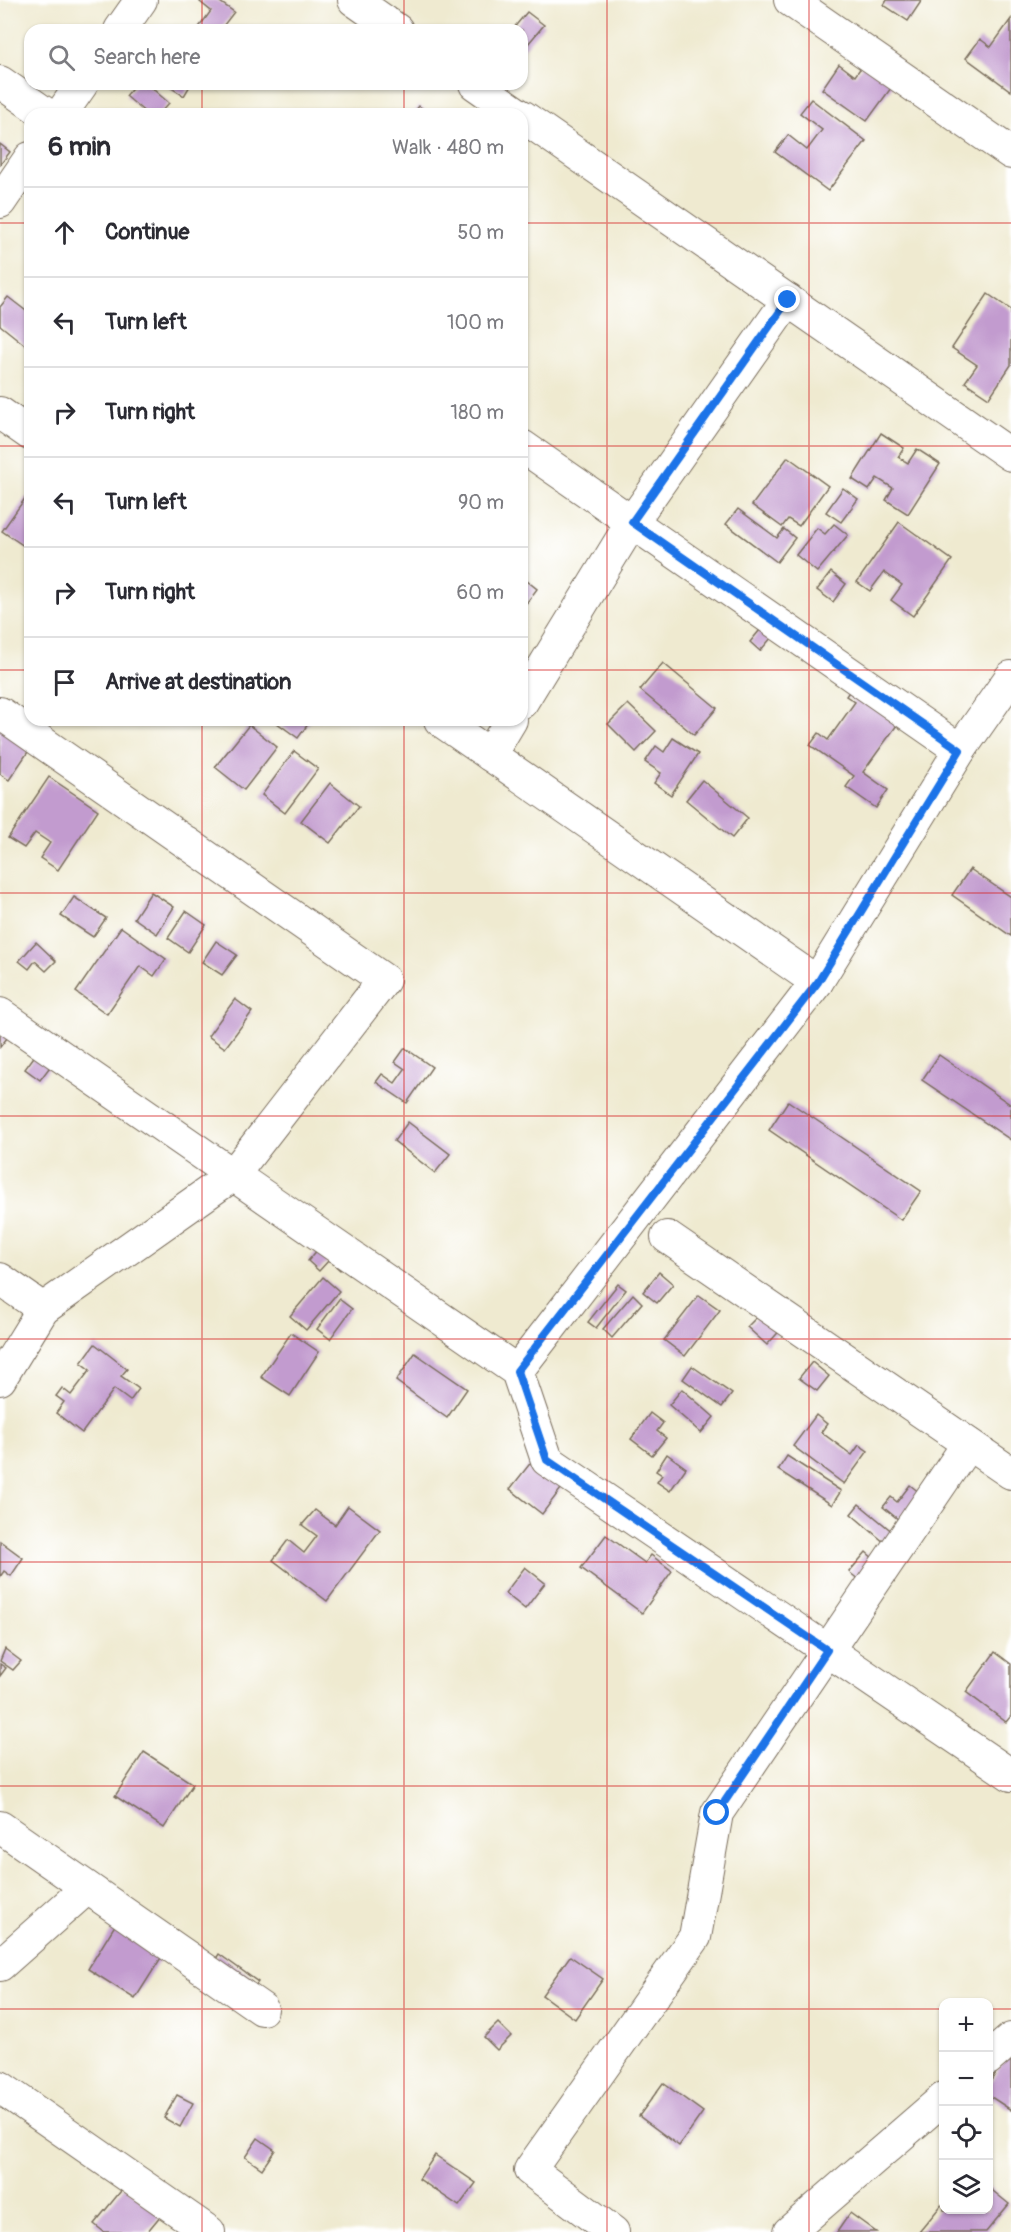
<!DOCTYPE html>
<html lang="en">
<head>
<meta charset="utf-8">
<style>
  body { margin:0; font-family:Pangolin,sans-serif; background:#f7f7f7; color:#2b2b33 }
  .controls { position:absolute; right:18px; bottom:18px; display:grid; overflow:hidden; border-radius:12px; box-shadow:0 2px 4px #0004 }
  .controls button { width:54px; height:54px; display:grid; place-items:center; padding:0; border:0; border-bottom:2px solid #e1e1e2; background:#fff; color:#2b2b33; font:30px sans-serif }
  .stop { position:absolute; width:18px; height:18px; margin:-14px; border:4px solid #1a73e8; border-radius:50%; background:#fff }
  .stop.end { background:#1a73e8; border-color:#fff; box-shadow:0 2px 6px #0008 }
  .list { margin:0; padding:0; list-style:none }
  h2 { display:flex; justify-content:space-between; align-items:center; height:78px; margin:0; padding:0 24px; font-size:26px }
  h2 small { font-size:20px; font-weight:400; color:#7c7c81 }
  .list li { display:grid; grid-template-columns:39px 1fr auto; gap:18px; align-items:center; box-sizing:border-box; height:90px; padding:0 24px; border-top:2px solid #e1e1e2 }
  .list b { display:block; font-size:22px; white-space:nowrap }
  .list em { font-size:20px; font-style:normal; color:#7c7c81 }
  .icon { flex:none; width:33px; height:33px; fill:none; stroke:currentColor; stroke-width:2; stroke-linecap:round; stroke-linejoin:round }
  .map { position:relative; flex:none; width:1011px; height:2232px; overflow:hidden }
  .search { position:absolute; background:#fff; box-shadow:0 2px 4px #0004; left:24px; top:24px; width:504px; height:66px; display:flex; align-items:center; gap:15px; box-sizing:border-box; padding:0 21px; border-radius:18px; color:#7c7c81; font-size:22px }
  .panel { position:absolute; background:#fff; box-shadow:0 2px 4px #0004; left:24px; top:108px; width:504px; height:618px; border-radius:18px }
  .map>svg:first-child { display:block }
  .building { fill:#c29bcf }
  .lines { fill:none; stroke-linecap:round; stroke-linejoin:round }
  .street-casing { stroke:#7a6d5c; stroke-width:34 }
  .street { stroke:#fff; stroke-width:32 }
  .route { stroke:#1a73e8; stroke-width:8 }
  .grid { fill:none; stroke:#d62828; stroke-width:1.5; stroke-opacity:0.55 }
</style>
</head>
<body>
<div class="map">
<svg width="1011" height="2232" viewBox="0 0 1011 2232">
  <rect width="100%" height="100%" fill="#fff"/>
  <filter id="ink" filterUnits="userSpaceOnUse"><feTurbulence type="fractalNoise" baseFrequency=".0167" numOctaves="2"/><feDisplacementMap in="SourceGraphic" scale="12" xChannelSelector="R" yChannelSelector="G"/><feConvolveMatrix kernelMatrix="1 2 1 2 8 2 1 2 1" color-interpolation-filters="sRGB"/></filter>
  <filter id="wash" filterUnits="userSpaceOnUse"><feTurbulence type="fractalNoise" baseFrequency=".008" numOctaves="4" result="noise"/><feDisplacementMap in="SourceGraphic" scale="24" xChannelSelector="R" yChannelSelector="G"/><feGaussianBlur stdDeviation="1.35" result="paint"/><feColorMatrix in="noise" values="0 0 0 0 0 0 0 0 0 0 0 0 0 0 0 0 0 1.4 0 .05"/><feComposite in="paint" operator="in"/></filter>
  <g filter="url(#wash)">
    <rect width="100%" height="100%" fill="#efead0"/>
    <g id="blocks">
      <g class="building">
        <path d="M202,0H217L234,12L220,30H197L211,11L200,2Z"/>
        <path d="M887,0H922L908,21L884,5Z"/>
        <path d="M527,12L544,25L522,51V30H512Z"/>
        <path d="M1011,19V91L966,58L980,39L991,47Z"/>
        <path d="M864,63L894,84L867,121L822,89L839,64L855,76Z"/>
        <path d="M136,84H147L169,103L159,114H147L126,96Z"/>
        <path d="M165,84H191L184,96Z"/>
        <path d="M811,99L866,141L828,191L775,152L788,135L807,150L822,130L800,113Z"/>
        <path d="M419,106L430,114H413Z"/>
        <path d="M0,144L10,152L0,165Z"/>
        <path d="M988,294L1011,310V365L989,398L965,382L977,365L952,348Z"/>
        <path d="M8,297L30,314V349L0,325V307Z"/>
        <path d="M881,433L904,448L898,457L908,463L917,449L940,464L908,514L886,500L893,488L877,478L869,490L852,479Z"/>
        <path d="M788,457L828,486L799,526L788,519L782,527L752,505Z"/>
        <path d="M843,488L858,499L841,522L826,512Z"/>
        <path d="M26,497L30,500V550L2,531Z"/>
        <path d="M738,509L777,538L784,529L795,538L777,562L726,524Z"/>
        <path d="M899,522L952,560L913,616L891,600L902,585L884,572L870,591L857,582Z"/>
        <path d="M834,524L848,535L817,572L796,555L817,528L825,534Z"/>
        <path d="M831,572L846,584L833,602L817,590Z"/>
        <path d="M522,577L537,589L522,609Z"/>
        <path d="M785,622L760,651L750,642L760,630Z"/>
        <path d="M663,663L717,708L694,735L640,690Z"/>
        <path d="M857,680L897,725L863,772L888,790L876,808L846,787L854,776L810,745L819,733L828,740L855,702L846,696Z"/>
        <path d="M628,704L656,731L636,752L608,724Z"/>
        <path d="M0,715L40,734L9,780L0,774Z"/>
        <path d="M273,720H311L298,738Z"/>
        <path d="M249,725L277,747L244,790L215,767Z"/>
        <path d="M673,738L698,754L671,795L654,783L661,773L645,762L656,746L664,752Z"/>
        <path d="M294,751L318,769L285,813L262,795Z"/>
        <path d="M49,777L98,810L58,870L40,858L50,843L35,833L24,848L8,838Z"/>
        <path d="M702,780L748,818L732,838L686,800Z"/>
        <path d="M330,783L359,806L330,843L301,821Z"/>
        <path d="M970,869L1011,897V936L952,895Z"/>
        <path d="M151,892L174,907L157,934L134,918Z"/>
        <path d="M74,897L106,918L93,937L61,916Z"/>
        <path d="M186,911L206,925L188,952L168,938Z"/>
        <path d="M121,927L166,959L154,976L140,966L107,1014L76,992Z"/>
        <path d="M216,941L237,955L222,975L202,962Z"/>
        <path d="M36,942L56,961L46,971L35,961L29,969L19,961Z"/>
        <path d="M235,999L252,1012L225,1048L208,1036Z"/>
        <path d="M0,1027L11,1033L0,1047Z"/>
        <path d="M405,1048L432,1067L407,1103L376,1082L382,1074L395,1083L405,1069L395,1062Z"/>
        <path d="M36,1054L59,1055L40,1080L25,1069Z"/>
        <path d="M939,1055L1011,1105V1140L922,1080Z"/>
        <path d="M788,1101L921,1191L901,1220L769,1130Z"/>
        <path d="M408,1122L450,1154L435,1173L394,1141Z"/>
        <path d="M324,1242L347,1262L340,1270L329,1260L319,1271L308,1261Z"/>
        <path d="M659,1272L673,1284L657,1303L643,1292Z"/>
        <path d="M323,1277L339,1291L306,1330L290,1316Z"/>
        <path d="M618,1284L626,1290L596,1328L588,1322Z"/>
        <path d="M633,1294L642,1303L612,1338L603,1329Z"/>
        <path d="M699,1295L720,1310L685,1356L664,1340Z"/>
        <path d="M339,1299L352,1309L330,1339L317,1329Z"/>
        <path d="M765,1309L784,1326L767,1345L747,1327Z"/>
        <path d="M291,1333L319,1352L290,1396L261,1377Z"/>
        <path d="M95,1344L127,1369L121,1376L139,1389L130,1401L114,1389L82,1433L56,1413L64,1402L56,1396L62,1388L71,1395L90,1370L81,1363Z"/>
        <path d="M415,1353L467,1389L447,1418L396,1381Z"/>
        <path d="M812,1362L829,1376L817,1391L799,1378Z"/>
        <path d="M692,1366L732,1394L722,1407L683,1379Z"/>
        <path d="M682,1389L714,1417L701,1433L669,1405Z"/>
        <path d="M650,1413L663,1423L657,1431L666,1438L652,1455L631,1439Z"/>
        <path d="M816,1415L827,1424L821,1432L852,1455L859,1445L868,1451L844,1484L793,1446Z"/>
        <path d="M667,1454L686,1468L670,1491L657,1482L662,1475L656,1471Z"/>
        <path d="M787,1456L841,1491L832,1505L778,1470Z"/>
        <path d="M532,1461L564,1485L542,1514L510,1489Z"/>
        <path d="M910,1485L920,1493L899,1520L883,1507L891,1497L897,1502Z"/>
        <path d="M859,1504L894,1533L885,1543L851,1514Z"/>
        <path d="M348,1506L380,1530L327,1601L273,1560L288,1540L304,1553L317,1536L302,1525L315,1510L335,1525Z"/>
        <path d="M606,1535L645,1563L651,1555L672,1571L642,1613L581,1568Z"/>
        <path d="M0,1541L23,1558L11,1576L4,1571L0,1577Z"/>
        <path d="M866,1552L875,1560L859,1580L849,1572Z"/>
        <path d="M525,1567L545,1583L525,1609L505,1593Z"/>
        <path d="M5,1649L21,1661L13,1670L0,1661Z"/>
        <path d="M995,1652L1011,1664V1716L1006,1722L966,1692Z"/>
        <path d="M0,1664L6,1668L0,1676Z"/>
        <path d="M144,1752L193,1784L164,1828L115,1796Z"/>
        <path d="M128,1904L176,1934L135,1999L88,1969Z"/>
        <path d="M219,1954L258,1982L242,2004L204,1977Z"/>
        <path d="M570,1956L603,1979L575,2019L542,1995Z"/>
        <path d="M498,2023L511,2036L497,2050L484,2037Z"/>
        <path d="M1011,2050V2110L988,2095V2085Z"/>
        <path d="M663,2083L703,2112L679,2146L639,2116Z"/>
        <path d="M177,2095L193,2103L180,2127L164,2118Z"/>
        <path d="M258,2138L275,2150L262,2169L245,2157Z"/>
        <path d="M435,2155L476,2183L459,2206L419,2179Z"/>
        <path d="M125,2186L161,2215L147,2232H104L94,2224Z"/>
        <path d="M988,2187L1009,2204L986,2232H919L944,2202V2210H988Z"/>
        <path d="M850,2213L876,2232H837Z"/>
      </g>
    </g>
  </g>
  <g filter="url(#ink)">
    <use href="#blocks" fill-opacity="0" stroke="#7a6d5c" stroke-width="1.5"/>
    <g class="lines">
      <defs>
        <g id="street">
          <path d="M354,0L397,30"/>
          <path d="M790,0L1011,153"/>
          <path d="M120,30L141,0"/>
          <path d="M0,82L46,114"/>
          <path d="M475,84L518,114"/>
          <path d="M61,114L82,84"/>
          <path d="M522,116L1011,455"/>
          <path d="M0,202L30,158"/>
          <path d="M0,413L30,434"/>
          <path d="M522,446L960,750"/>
          <path d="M522,702L632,522L788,300"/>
          <path d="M0,713L384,980L233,1175L43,1309L0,1379"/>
          <path d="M440,720L817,982"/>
          <path d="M490,755L511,720"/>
          <path d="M0,1014L517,1371L547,1460L1011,1775"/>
          <path d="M667,1237L1011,1473"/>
          <path d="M0,1279L43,1309"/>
          <path d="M517,1371L817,982L960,750L1011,677"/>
          <path d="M0,1827L262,2009"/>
          <path d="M0,1965L87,1888"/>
          <path d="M988,2059L1011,2039"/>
          <path d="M0,2087L209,2232"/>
          <path d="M613,2232L530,2170L695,1937L717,1813L968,1444"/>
          <path d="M789,2232L944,2098"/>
        </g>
      </defs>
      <use href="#street" class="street-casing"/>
      <use href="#street" class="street"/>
    </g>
  </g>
  <g class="lines" filter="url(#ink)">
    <path class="route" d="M717,1813L827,1650L547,1460L517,1371L818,982L960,750L632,522L788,300"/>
  </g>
  <path class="grid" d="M202,0V30M404,0V30M607,0V2232M809,0V2232M202,84V114M404,84V114M0,223H30M522,223H1011M0,446H30M522,446H1011M0,670H30M522,670H1011M202,720V2232M404,720V2232M0,893H1011M0,1116H1011M0,1339H1011M0,1562H1011M0,1786H1011M0,2009H944M988,2009H1011"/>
</svg>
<div class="controls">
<button>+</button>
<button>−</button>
<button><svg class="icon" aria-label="locate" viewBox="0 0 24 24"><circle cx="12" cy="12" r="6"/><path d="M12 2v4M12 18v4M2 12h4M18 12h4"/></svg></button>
<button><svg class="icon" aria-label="layers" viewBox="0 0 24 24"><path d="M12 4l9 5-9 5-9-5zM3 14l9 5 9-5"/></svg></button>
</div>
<div class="stop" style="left:717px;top:1813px"></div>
<div class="stop end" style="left:788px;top:300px"></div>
<div class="search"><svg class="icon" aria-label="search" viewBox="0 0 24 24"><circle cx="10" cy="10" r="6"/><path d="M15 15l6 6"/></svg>Search here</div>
<section class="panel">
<h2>6 min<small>Walk · 480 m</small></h2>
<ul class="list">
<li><svg class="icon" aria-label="ahead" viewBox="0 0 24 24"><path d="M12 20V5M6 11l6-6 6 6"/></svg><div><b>Continue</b></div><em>50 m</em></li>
<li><svg class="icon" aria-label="left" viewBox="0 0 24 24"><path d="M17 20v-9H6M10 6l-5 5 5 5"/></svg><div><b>Turn left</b></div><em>100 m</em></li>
<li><svg class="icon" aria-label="right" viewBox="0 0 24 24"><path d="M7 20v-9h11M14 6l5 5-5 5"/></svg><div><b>Turn right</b></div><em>180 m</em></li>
<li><svg class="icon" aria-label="left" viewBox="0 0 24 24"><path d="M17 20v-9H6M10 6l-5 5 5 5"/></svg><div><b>Turn left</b></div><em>90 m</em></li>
<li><svg class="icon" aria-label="right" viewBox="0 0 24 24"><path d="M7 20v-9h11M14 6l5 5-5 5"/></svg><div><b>Turn right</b></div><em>60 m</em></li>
<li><svg class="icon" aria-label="arrive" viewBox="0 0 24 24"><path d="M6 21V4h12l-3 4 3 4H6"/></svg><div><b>Arrive at destination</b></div></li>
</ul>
</section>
</div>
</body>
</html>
